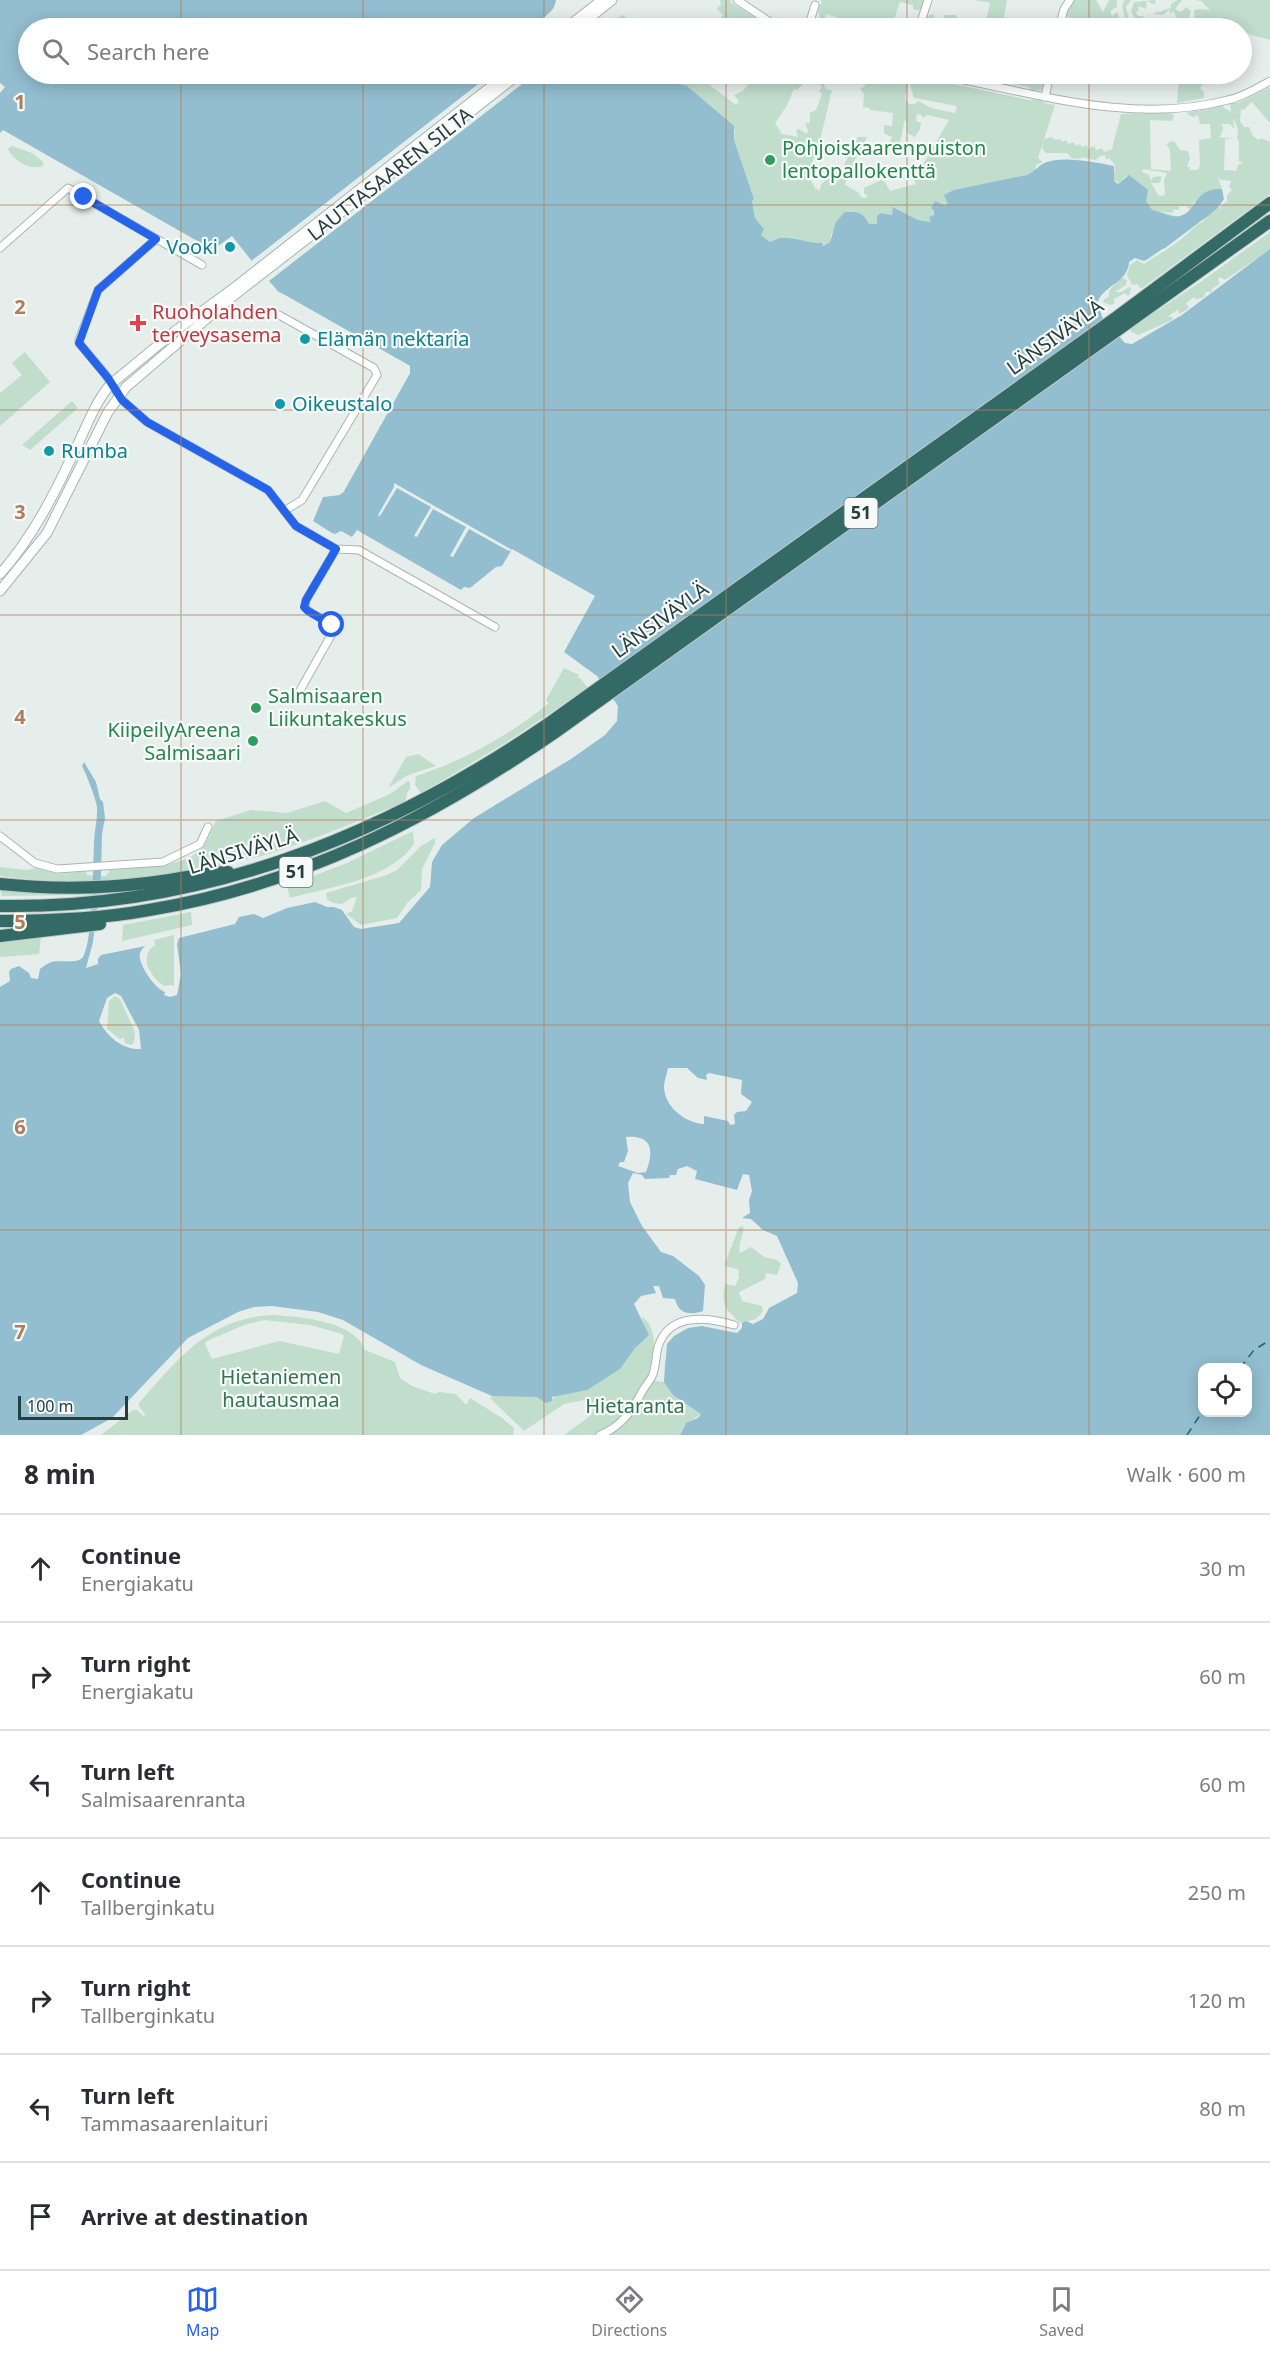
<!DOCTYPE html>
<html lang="en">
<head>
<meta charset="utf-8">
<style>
  body { margin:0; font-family:"Noto Sans",sans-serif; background:#f7f7f7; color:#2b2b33 }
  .controls { position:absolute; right:18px; bottom:18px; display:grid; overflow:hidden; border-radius:12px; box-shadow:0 3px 15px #0003 }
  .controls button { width:54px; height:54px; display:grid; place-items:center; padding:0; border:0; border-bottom:2px solid #e1e1e2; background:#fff; color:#2b2b33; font:30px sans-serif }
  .scale { position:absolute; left:18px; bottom:15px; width:110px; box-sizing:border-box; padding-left:6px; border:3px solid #263f3c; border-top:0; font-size:16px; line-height:21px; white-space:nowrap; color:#263f3c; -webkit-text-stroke:4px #f7faf9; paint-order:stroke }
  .stop { position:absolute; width:18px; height:18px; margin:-14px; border:4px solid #2563eb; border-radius:50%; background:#fff }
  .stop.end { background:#2563eb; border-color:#fff; box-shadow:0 2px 6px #0008 }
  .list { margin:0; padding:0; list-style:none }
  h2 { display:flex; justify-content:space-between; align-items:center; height:78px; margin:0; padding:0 24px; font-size:26px }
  h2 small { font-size:20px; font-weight:400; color:#7c7c81 }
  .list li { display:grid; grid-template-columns:39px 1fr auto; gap:18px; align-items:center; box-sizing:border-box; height:108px; padding:0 24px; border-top:2px solid #e1e1e2 }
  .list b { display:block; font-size:22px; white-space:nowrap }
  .list p { margin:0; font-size:20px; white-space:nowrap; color:#7c7c81 }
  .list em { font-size:20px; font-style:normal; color:#7c7c81 }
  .icon { flex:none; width:33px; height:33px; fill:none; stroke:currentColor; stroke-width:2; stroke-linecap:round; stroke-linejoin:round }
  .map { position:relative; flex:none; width:1270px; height:1435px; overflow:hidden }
  .search { position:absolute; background:#fff; box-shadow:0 3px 15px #0003; left:18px; right:18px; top:18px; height:66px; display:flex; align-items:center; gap:15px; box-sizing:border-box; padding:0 21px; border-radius:33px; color:#7c7c81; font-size:22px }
  .sheet { height:834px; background:#fff }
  nav { display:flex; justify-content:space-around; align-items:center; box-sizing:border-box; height:84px; border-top:2px solid #e1e1e2; background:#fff; font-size:16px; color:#7c7c81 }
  nav a { display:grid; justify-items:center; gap:3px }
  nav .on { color:#2563eb }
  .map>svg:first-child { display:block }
  .green { fill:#c1ddcc; fill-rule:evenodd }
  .water { fill:#93becf; fill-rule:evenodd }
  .pier { fill:#e6eeec }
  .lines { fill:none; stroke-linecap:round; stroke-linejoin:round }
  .ferry { stroke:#236078; stroke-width:1.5; stroke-dasharray:8 6; stroke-linecap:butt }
  .minor-casing { stroke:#a9b6b4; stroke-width:9 }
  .secondary-casing { stroke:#a2b6b2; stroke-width:11 }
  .motorway-casing { stroke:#c2c9c8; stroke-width:14 }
  .minor { stroke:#fff; stroke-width:7 }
  .secondary { stroke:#fff; stroke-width:9 }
  .motorway { stroke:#336a65; stroke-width:12 }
  .route { stroke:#2563eb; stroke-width:8 }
  .grid { fill:none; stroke:#ae7d5c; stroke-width:1.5; stroke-opacity:0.55 }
  .leisure-dot { fill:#2e9e5b; stroke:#f7faf9; stroke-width:2 }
  .culture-dot { fill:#0f9aa8; stroke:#f7faf9; stroke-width:2 }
  .health-dot { fill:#e0444e; stroke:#f7faf9; stroke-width:2 }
  .labels { text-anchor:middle; stroke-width:4.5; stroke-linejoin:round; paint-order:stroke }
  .shield { fill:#f7faf9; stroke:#657775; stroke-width:1.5 }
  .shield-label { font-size:18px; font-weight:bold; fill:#263f3c }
  .leisure-label { font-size:20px; fill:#27864d; stroke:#f7faf9; text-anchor:start }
  .street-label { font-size:20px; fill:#263f3c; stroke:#f7faf9 }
  .culture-label { font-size:20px; fill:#0d838f; stroke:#f7faf9; text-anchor:start }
  .health-label { font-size:20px; fill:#be3a42; stroke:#f7faf9; text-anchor:start }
  .park-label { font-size:20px; fill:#327454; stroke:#f7faf9 }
  .grid-label { font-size:20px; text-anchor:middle; font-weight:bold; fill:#ae7d5c; stroke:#f7faf9; stroke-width:4.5; stroke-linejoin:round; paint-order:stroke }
</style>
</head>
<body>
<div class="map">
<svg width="1270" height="1435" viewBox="0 0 1270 1435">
  <rect width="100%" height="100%" fill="#e6eeec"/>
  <g class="green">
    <path d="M720,0H731L730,2L754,17L755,20L753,24L738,19L732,28H712L723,15L717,9L721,4Z"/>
    <path d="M821,0H924L921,11L913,9V5L900,2L891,28H850L855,23L826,14L822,28L817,5L822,4Z"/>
    <path d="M974,0H1007L1004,17L1051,28H945L931,25L930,28H926L927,23L925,17L933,14L935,19H943L945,15H956L957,18L972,19L975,23L985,24L990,3Z"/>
    <path d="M1073,0H1096L1103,12L1109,0H1117V7L1110,11L1112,16L1117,12L1119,17L1115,20L1111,18L1105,20L1096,18L1091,27L1102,28H1088V24L1065,16Z"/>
    <path d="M1125,0H1131L1126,7L1128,16L1126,25L1132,24L1137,28L1139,25L1131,11L1134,2L1155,0L1156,3L1153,4L1147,1L1146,9L1139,6L1138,12L1135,11L1138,16H1143L1147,28H1117L1123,25L1121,23L1125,18L1122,5Z"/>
    <path d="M1178,0H1182L1175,9L1181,12L1186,7L1191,11L1188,20L1197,28H1154V27L1159,26L1156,23L1158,21L1168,27L1173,26L1177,18L1173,11L1170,14L1169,10L1163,15L1151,14L1156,13V11L1159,12L1171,8V4Z"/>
    <path d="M1195,0H1270V40L1242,32V28H1199L1195,19L1194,10L1199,9L1210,10L1201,1Z"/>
    <path d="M623,15L638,28H597Z"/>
    <path d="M661,74H696L704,80L708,79L711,86L736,105L739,101L734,95L743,91L756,75L772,83L777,74H805L802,85L797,90L794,89L786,107L775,123L782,134L798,137L796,130L799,129L807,134L808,130L805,123H810V113L816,110L822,94L819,91L822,87L820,84L823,83L826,89L832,90L818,149L807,173L815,188L820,191L821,184L828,178L832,179L837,183L838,177L858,137H867C861,153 847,168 845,185L858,192L862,198L868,197L864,193V188L881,180L885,182L890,191L916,184L914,180L949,120L927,115L923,118L921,115L917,114L916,121L921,123L920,129L915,137L907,133L906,128L908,124L904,120C904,129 901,136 899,146L892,147L889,143L892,137L884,133V125L892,126L893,113L870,110V108L863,107L864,94L860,89L865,86L867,74L910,75L905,99L909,104H914L919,101L931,108L955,113L957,106L914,98L910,85L914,80L913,74H921L933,79L934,77L942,79L944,82L1029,100L1042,99L1044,103L1055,105L1038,158L1043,162L1036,165L1035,172L948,202V204L931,208L934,211L932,222L918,220L894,207L892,215L880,213L877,216V224L869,225L851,211L845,212L831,235L830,242L822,246C812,243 789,235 779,238C776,239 773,241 770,242L761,235L764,229L755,218L752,201L754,199L734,140L735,130L678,84Z"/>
    <path d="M975,74H1045L1042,90L1032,91L1029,87L991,80L989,82L978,81L974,77Z"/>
    <path d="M1179,74H1208L1200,88L1204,93V98L1177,103Z"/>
    <path d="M1270,87V123L1252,102L1243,110L1241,109L1240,121L1244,127H1249L1253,136L1258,140L1261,138L1270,142V194L1141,289L1137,284L1132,285L1127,275L1130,265L1137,260L1144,264C1159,254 1174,246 1186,235C1191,231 1196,224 1203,222L1206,215L1214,212L1227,201V195L1232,190L1229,187L1231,181L1218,179L1222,188L1197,200L1192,204L1194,208L1189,209L1186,206H1179V210L1174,209L1172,213L1159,211L1178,217L1189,212L1177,223L1147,218L1132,180L1127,175L1119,183L1114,180L1111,172L1115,170V165L1109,158L1106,160L1105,155L1099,157L1095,160L1081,157V159L1071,158L1067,153H1046L1042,148L1044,139L1052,137L1054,140L1060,139L1062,142L1066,140L1068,144L1073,142L1076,146L1080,144L1082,147L1087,145L1088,149L1094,146L1096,150L1102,148L1104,152L1112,149L1121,114L1170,113L1174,115L1172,121L1150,120L1151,169L1171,171L1170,150L1167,145L1168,142L1174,141L1180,150L1188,151L1190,158L1187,167H1190V170H1198L1200,165L1199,140L1211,138L1210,124H1200L1198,115L1193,117L1186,113L1196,110L1200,111L1201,107L1207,109L1211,105L1223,104V107L1231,112L1230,103H1238ZM1233,118L1238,129L1237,138L1239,141V161L1243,163L1238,165L1236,171L1224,170L1225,139H1235L1218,137L1221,135L1223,128L1221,124H1230L1234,129ZM1143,169L1167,173L1164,180L1165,195L1159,196L1151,183H1159L1161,181V176L1153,177L1151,181L1149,175L1142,172Z"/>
    <path d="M12,146L32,153L43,162V166C31,171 13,161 8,149Z"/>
    <path d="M1270,232V248L1268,251L1225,280L1220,277L1218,279L1220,284L1213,288L1211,292H1206L1203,298L1195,299L1194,297L1186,303L1189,308L1179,314L1178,309L1168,317H1173L1172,320L1138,335L1130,331L1131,328L1202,281Z"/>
    <path d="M1121,277L1127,280L1126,285L1115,292H1122L1129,287L1131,288L1130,294L1128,296L1125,293L1114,299V304L1110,305L1103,302L1104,299L1109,297V291Z"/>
    <path d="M25,352L50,382L0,426V393L22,375L12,363Z"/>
    <path d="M72,401L78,408L30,450L22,445Z"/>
    <path d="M564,668L579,675L577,678H580L588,688L505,743L421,793L415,785L416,776C463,761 511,734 549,703L546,700Z"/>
    <path d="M418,754L436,766L408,775L388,788L406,757Z"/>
    <path d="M408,781L410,782V789L407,793L405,802C359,820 314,840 268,854C185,878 86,888 0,876V867L26,870L37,868L58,874L86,871L87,875L106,876L110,870C135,868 188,868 204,846C209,839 212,829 216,821L251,810L287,813L325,801L346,813L390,794Z"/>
    <path d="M413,831L414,844C389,880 330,887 290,898L287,886L347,863Z"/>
    <path d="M435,838V843L422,869L421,890L407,903L397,918L361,925L346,914L352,911L357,897L351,898L342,904L333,903L327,899L326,893L387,875L397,870L421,846Z"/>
    <path d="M0,889L82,892L81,895L2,896Z"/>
    <path d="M191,912L192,925L122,941L123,925Z"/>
    <path d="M174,935V986L171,985L164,986C150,976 138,957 155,945L154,940Z"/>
    <path d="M41,937L39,954L0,957V941Z"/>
    <path d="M115,996L120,999L135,1032L134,1043L131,1045L125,1043L124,1038L120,1039L107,1029L109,1001Z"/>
    <path d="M743,1226C745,1236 737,1243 740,1253L751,1247L764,1257L777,1260L781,1264L777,1275L766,1273L765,1279L739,1292L742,1301L762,1306L763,1311L756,1319L740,1323C725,1308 721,1306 725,1284L735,1286L739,1278L738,1269L724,1266L739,1227Z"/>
    <path d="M275,1315C301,1317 355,1321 365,1350L395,1362L400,1378L412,1386L435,1394L439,1392L456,1394L466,1405L470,1398L502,1418L514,1428L513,1435H101L133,1410H137L144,1417L145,1414L139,1406V1403C179,1358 209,1317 275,1315ZM264,1320L310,1325L342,1334L344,1336L339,1354L279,1341L212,1359L205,1344L207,1341L244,1325Z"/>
    <path d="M641,1316C662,1331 652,1358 647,1380L664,1382L665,1359L701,1414L684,1426L680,1435H564L590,1416L593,1411L590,1405L584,1400L564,1404L524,1431L490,1398L492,1396L506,1394L517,1386L542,1398L546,1403L648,1335Z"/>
  </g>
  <path class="water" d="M0,0H556C554,15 540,17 533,28H28V74H661L679,84L687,86L734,126V140L754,199L752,201L755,218L764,229L761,235L770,242C773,241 776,239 779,238C790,235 810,244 822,243L823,246L830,242L836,222L845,212C857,211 864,213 869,224H877V216L880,213L892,215L893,207L918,220L931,222L929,217L934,215V211L931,208L935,201L944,205L948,204L944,195L954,190L1027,175C1035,172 1039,164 1047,162C1066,156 1094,162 1114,166V181L1118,184L1129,175L1148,190L1146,201L1152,210C1160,212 1172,218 1180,216C1197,212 1194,187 1222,189L1224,199L1217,209L1165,248C1158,251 1152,257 1144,261L1135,258L1129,262C1129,281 1104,286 1098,301L1102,317L1125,343L1132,344L1182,315L1270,249V1435H680L686,1423L698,1418L701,1414L673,1395L664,1382L667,1344L674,1336L688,1328L702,1326L737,1333L742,1328V1323L746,1321L753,1324L763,1319L769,1308L797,1293L798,1283L777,1236L763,1230L751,1219L742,1218L750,1213L749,1200L752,1191L749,1175L743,1174L737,1190L695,1179L697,1171L687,1166L678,1169L676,1175H670L669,1178L645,1179L642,1175L633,1173L628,1183L630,1202L642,1226L661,1252L673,1256L699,1276L705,1285L703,1311C686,1317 678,1311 675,1299L663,1298L659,1286H653L656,1293L641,1296L634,1304L649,1335L635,1348L620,1369L587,1390L552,1397V1401L546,1403L537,1397L492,1396L421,1365L343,1320L318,1312L272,1306L254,1307L238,1312L188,1338L112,1418L81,1435H0V987L10,981L9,972L11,969L19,966L29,973L31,978L38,979L40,969C44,966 48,963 52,962C59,960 79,964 83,957C93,942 93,865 94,843C94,831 98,819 97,807C96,799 86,773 82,766L84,762L96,782L100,799L103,802L105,818L102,834L101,875L93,942L86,968L98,964V959L101,955L145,946C143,948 141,950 140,953C137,963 155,989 165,992L164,995L170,997L177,995L181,974L177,944L179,938L235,924L239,917L254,914L263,918L287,908L315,902L327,907H334L342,910L354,927L361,929L399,923L430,887L432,862L442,845L474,818L571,759L605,735L617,721L618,706L597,676L564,652L595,596L512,549L502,566L496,567L470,588L464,587L461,590L357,530L352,537L341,531L335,534L332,533L313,521L323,497L340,495L410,373V366L274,289L232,236L213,250L3,130L0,133V93L5,87L0,83ZM115,993L121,996L139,1030L141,1049C122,1050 107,1036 99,1021L107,998ZM668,1068H687L698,1078L707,1080L706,1075L709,1073L742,1080L741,1094L752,1102L746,1111L737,1112L734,1115L735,1124L730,1125L728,1121L704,1116V1124C686,1123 665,1108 664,1087C664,1081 667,1074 668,1068ZM626,1137C653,1135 654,1151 646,1172L638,1173L618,1166L620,1162H624L628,1151ZM1202,1368H1248V1412H1202Z"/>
  <g class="pier">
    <path d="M491,74H535L269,281L277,290L275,293L272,291L250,262Z"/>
    <path d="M283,294L410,366V373L343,493L323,497L321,499L318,498L322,494L341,491L407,372L406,368L282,297Z"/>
    <path d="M394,483L512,550L511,551L507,550L469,529L453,557L450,556L466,527L433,509L417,537L414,536L431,507L397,488L380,516L378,515L394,487Z"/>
  </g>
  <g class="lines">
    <g class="ferry">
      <path d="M1240,1368L1254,1350L1270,1340"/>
      <path d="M1187,1435L1202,1412"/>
    </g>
    <defs>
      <g id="minor">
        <path d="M737,0L779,28"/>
        <path d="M808,28L815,5"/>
        <path d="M919,28L928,0"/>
        <path d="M1059,28L1064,9L1070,0"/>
        <path d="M933,74C1030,91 1129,126 1228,100C1243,97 1257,88 1270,81"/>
        <path d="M1045,97L1050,74"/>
        <path d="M156,239L98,290L79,340V343L105,374L122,400L147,422L268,490L296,526L336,549L359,550L495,627"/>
        <path d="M0,248L68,188L202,265"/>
        <path d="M279,315L374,368L377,375L302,500L284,511"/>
        <path d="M298,694L334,630C330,619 312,617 305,607L306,600L336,549"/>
        <path d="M0,836L35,863L57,869L163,862L200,844L208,827"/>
        <path d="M600,1435C622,1426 632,1411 643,1390C646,1385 651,1380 653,1374C656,1365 656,1355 658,1347C669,1312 707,1317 734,1325"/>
      </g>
      <g id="secondary">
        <path d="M566,28L602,0"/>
        <path d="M577,28L612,0"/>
        <path d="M0,574C32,538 54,495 74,452C86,429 94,403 111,384L174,332L230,291L507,74"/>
        <path d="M0,591L47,533L108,412L126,387L232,297L519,74"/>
      </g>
      <g id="motorway">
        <path d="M0,884C48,889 98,889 147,883C174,880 201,873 228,872"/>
        <path d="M0,906C202,909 383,837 548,724L1117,317L1270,203"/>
        <path d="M0,921C50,921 100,919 149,910C300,885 429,819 554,733L1270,221"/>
        <path d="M0,936L100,924"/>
      </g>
    </defs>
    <use href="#minor" class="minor-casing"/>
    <use href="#secondary" class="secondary-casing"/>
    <use href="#motorway" class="motorway-casing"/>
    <use href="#minor" class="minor"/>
    <use href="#secondary" class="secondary"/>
    <use href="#motorway" class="motorway"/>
  </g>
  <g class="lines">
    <path class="route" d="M84,197L156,239L98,290L79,343L108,378L122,400L147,422L268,490L296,526L336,549L306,600L304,607L308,611L332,625"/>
  </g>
  <path class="grid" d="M181,0V28M363,0V28M544,0V28M726,0V28M907,0V28M1089,0V28M181,74V1435M363,74V1435M544,74V1435M726,74V1435M907,74V1435M1089,74V1435M0,205H1270M0,410H1270M0,615H1270M0,820H1270M0,1025H1270M0,1230H1270"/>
  <g class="leisure-dot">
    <circle cx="770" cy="160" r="6"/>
    <circle cx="256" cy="708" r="6"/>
    <circle cx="253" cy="741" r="6"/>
  </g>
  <g class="culture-dot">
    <circle cx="230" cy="247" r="6"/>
    <circle cx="305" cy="339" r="6"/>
    <circle cx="280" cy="404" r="6"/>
    <circle cx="49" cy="451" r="6"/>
  </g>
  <path class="health-dot" d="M135 314h6v6h6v6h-6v6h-6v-6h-6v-6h6z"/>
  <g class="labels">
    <g class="shield">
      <rect x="844.5" y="498" width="33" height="30" rx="4.5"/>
      <rect x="279.5" y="857" width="33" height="30" rx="4.5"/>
    </g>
    <g class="shield-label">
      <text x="861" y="519">51</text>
      <text x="296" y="878">51</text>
    </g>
    <g class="leisure-label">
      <text x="782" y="155">Pohjoiskaarenpuiston<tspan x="782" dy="23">lentopallokenttä</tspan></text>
      <text x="268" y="703">Salmisaaren<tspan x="268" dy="23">Liikuntakeskus</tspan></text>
      <text x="241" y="737" text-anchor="end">KiipeilyAreena<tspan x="241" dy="23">Salmisaari</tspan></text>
    </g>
    <g class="street-label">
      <text transform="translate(390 174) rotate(-38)" y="7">LAUTTASAAREN SILTA</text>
      <text transform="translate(1055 337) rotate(-36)" y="7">LÄNSIVÄYLÄ</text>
      <text transform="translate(660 620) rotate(-36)" y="7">LÄNSIVÄYLÄ</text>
      <text transform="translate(243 851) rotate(-17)" y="7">LÄNSIVÄYLÄ</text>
    </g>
    <g class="culture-label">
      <text x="218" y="254" text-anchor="end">Vooki</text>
      <text x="317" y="346">Elämän nektaria</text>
      <text x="292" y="411">Oikeustalo</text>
      <text x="61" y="458">Rumba</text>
    </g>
    <g class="health-label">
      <text x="152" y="319">Ruoholahden<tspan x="152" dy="23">terveysasema</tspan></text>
    </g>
    <g class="park-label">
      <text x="281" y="1384">Hietaniemen<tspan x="281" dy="23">hautausmaa</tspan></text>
      <text x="635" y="1413">Hietaranta</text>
    </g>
  </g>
  <g class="grid-label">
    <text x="20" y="109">1</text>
    <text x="20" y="314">2</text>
    <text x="20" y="519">3</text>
    <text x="20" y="724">4</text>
    <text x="20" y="929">5</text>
    <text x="20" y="1134">6</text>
    <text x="20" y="1339">7</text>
  </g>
</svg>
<div class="controls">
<button><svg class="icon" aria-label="locate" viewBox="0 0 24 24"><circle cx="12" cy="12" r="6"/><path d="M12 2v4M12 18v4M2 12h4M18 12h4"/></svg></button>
</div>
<div class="scale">100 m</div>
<div class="stop" style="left:332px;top:625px"></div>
<div class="stop end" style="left:84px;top:197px"></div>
<div class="search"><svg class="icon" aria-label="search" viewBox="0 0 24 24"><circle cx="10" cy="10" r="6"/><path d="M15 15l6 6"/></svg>Search here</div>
</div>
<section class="sheet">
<h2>8 min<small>Walk · 600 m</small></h2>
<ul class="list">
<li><svg class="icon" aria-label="ahead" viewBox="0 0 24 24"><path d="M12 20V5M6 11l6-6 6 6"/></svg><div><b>Continue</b><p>Energiakatu</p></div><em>30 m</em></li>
<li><svg class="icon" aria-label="right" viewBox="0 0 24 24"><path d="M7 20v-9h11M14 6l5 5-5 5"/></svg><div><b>Turn right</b><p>Energiakatu</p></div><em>60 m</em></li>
<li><svg class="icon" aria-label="left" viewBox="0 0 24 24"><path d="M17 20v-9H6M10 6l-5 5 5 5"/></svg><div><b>Turn left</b><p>Salmisaarenranta</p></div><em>60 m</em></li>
<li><svg class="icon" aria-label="ahead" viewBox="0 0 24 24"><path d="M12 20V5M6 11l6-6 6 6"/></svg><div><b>Continue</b><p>Tallberginkatu</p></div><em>250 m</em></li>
<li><svg class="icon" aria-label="right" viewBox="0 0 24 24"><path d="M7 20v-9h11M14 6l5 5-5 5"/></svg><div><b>Turn right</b><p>Tallberginkatu</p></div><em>120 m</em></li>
<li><svg class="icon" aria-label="left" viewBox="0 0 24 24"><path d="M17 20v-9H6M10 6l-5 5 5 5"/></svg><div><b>Turn left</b><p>Tammasaarenlaituri</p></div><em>80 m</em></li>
<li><svg class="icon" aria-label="arrive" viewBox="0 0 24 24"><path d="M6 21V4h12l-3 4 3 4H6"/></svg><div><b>Arrive at destination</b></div></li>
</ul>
</section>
<nav>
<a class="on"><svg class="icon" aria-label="map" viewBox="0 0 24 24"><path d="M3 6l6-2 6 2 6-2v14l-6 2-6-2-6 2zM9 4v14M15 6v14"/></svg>Map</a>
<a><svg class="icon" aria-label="directions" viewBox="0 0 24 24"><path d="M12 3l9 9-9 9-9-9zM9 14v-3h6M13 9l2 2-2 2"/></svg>Directions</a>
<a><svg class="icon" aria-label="saved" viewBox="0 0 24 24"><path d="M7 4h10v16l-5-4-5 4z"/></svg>Saved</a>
</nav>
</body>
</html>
